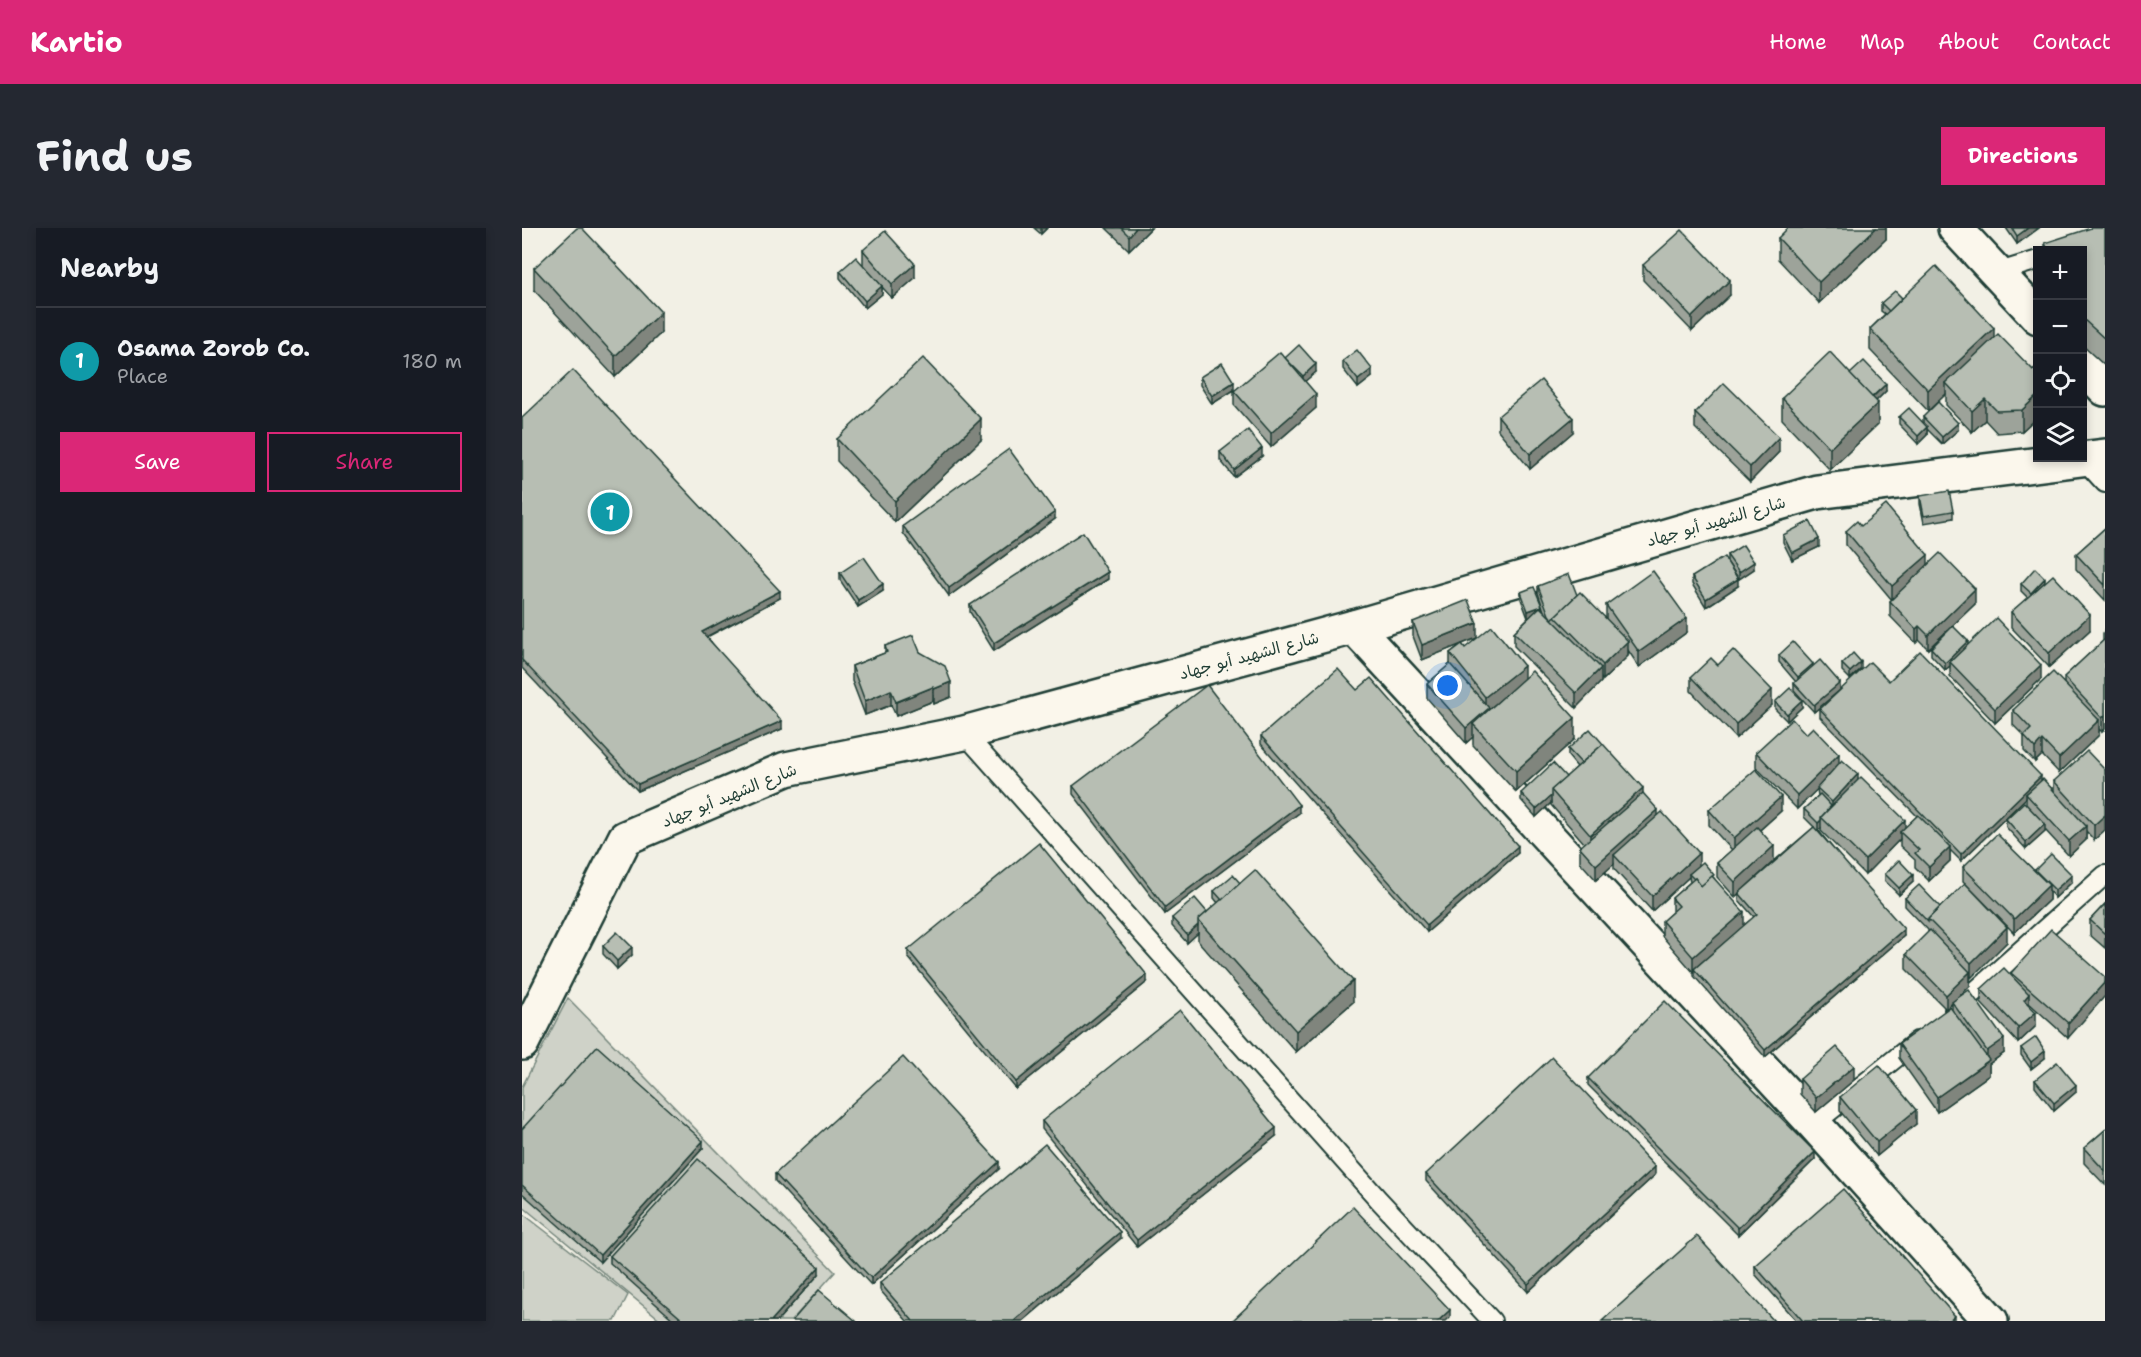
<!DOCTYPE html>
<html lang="en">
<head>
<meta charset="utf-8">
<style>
  body { margin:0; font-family:"Shantell Sans","Playpen Sans Arabic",sans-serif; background:#242831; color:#f1f3f6 }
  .controls { position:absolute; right:18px; top:18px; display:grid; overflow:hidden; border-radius:0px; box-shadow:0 3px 9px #0003 }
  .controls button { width:54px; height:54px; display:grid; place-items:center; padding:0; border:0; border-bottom:2px solid #363941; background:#171b24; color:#f1f3f6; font:30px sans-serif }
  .you { position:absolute; left:926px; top:458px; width:21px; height:21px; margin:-15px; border:4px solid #fff; border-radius:50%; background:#1a73e8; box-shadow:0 0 0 9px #1a73e833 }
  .badge { display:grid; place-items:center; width:39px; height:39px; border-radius:50%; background:#db2777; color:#fff; font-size:20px; font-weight:700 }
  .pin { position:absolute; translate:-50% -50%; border:3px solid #fff; box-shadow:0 2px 6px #0006 }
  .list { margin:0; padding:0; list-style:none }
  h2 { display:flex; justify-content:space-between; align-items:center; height:78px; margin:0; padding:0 24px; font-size:26px }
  h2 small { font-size:20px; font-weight:400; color:#9ea1a6 }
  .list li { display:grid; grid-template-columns:39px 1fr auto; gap:18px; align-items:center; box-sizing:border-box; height:108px; padding:0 24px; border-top:2px solid #363941 }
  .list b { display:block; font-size:22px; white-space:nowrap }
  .list p { margin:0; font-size:20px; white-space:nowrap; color:#9ea1a6 }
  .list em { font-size:20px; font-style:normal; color:#9ea1a6 }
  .actions { display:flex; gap:12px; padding:18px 24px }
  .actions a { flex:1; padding:14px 0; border:2px solid #db2777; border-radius:0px; text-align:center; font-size:21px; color:#db2777 }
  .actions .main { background:#db2777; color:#fff }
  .icon { flex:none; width:33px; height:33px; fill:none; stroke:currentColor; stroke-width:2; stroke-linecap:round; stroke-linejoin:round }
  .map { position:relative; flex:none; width:1583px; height:1093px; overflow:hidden; border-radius:0px }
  header { display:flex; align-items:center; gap:36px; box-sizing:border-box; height:84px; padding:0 30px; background:#db2777; color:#fff }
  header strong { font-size:28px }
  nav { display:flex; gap:33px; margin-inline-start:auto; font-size:21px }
  .intro { display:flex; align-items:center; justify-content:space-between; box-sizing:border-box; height:144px; padding:0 36px }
  h1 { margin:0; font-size:42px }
  .button { padding:15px 27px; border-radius:0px; background:#db2777; color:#fff; font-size:21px; font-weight:700 }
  main { display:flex; gap:36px; padding:0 36px }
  aside { flex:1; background:#171b24; border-radius:0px; box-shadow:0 3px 9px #0003 }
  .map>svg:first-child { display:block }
  .green { fill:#cfd2c8; stroke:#77887e; stroke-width:1.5 }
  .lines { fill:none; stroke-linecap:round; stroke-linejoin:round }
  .lane-casing { stroke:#1f3d34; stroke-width:22 }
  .street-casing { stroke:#1f3d34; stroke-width:38 }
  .lane { stroke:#fbf7ec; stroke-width:18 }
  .street { stroke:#fbf7ec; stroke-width:33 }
  .wall { fill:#9da39a; stroke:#1f3d34; stroke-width:1.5 }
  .shaded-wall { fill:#80857d; stroke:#1f3d34; stroke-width:1.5 }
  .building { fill:#b7beb3; stroke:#1f3d34; stroke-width:1.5 }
  .labels { text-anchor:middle; stroke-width:5; stroke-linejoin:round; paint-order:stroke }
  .street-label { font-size:16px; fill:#1f3d34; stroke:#fbf7ec }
</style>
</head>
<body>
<header>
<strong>Kartio</strong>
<nav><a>Home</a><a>Map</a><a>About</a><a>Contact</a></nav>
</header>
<div class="intro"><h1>Find us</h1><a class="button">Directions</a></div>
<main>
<aside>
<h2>Nearby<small></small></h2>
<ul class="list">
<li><span class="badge" style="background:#0f9aa8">1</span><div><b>Osama Zorob Co.</b><p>Place</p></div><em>180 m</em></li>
</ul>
<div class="actions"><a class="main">Save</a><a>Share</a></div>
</aside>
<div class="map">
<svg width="1583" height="1093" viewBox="0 0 1583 1093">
  <rect width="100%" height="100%" fill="#f2f0e5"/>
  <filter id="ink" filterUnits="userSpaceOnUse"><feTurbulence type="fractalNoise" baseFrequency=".0167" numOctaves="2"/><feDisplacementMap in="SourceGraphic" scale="12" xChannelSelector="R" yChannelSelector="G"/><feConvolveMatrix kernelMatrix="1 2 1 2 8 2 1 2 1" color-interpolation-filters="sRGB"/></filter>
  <g filter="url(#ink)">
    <g class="green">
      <path d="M46,770L313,1044L269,1093H140L0,978V859Z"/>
      <path d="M0,985L106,1067L93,1093H0Z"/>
    </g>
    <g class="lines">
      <defs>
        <g id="lane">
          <path d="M1474,45L1516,32"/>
          <path d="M1560,230L1583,255"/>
          <path d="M442,505L857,972L970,1093"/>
          <path d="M1432,782L1583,647"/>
          <path d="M1292,896L1395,813"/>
        </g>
        <g id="street">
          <path d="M1433,0L1516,89"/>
          <path d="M1560,137L1583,161"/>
          <path d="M832,399L1292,896L1469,1093"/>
          <path d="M0,815L103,610L264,541L442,505L832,399L1295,264L1583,228"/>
        </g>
      </defs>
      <use href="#lane" class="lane-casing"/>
      <use href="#street" class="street-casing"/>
      <use href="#lane" class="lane"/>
      <use href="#street" class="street"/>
    </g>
    <g class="wall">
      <path d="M512,0H525L519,6Z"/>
      <path d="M584,0H629L607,22Z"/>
      <path d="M1364,0V11L1297,75L1256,31V10Z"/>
      <path d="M1484,0H1517L1495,16Z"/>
      <path d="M1583,0V138L1560,117V22H1523V15Z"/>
      <path d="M341,22L393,50L370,70L360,59V66L343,80L318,50V43L341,36Z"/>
      <path d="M1121,37L1208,67L1170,103L1121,52Z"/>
      <path d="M12,40L139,105L93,149L12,62Z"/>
      <path d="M1380,70L1472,110L1511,142L1515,138V189L1500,203L1475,205L1463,192L1450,204L1424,177V166L1406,183L1348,122V101L1363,86L1359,83V75Z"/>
      <path d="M763,130L794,144L783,153L794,180L749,219L712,177V163Z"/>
      <path d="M821,133L850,149L836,160L821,141Z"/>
      <path d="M1329,146L1364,163L1354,173L1356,196L1308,242L1260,191V170Z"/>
      <path d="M678,149L712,162L690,176L678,157Z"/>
      <path d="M1173,185L1257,224L1228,254L1173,200Z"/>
      <path d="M976,188L1051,204L1008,241L976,202Z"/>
      <path d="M1377,189L1401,195V189L1436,202L1420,216L1405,201V207L1396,216L1377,196Z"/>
      <path d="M0,190L258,370L185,409L260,501L116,563L0,440Z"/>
      <path d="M315,211L459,212L373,294L315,233Z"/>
      <path d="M698,224L740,228L712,249L698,232Z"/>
      <path d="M1398,268L1431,283V290L1402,295L1398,276Z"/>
      <path d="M533,291L427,368L381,305V298Z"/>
      <path d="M1583,300V372L1554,341V326Z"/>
      <path d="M1324,303L1406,337L1453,376L1406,421L1397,412L1394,415L1368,388V373L1370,372L1324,317Z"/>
      <path d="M1261,307L1297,319L1270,332L1261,314Z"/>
      <path d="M1205,327L1232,341L1217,351L1205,334Z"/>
      <path d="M318,345L361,363L336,379L318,352Z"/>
      <path d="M1170,349L1216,358L1184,379L1170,356Z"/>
      <path d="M586,351L472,423L448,384V377Z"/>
      <path d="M1523,354L1568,402L1527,439L1489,399V384L1506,370L1499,363V356Z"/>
      <path d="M1016,358L1055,367L1084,391V377L1165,404L1117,439L1106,422V428L1081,452L1079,450V454L1054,480L992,418V404L1006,390L999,371V364L1022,383L1016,365Z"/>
      <path d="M891,394L955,410L940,416L943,420L1002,450L1053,511L994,564L951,517V509L944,515L905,470V456L928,436V425L939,416L900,432L891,408Z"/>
      <path d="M1583,402V501L1580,504L1577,501V507L1537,545L1520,527L1513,534L1502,523V508L1491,497V482L1542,455V449L1581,413V405Z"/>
      <path d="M1446,417L1519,451L1473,495L1428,448V438L1423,442L1409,427V420Z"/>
      <path d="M363,418L398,424L429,469L412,476L411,473L374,488L369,477L343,487L330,453V438L363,425Z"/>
      <path d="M1257,427L1291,439L1318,462L1292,484L1272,462V455L1274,454L1257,434Z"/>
      <path d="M1320,436L1339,441L1328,451L1320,443Z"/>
      <path d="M1196,437L1250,477L1214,510L1169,463V449Z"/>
      <path d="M1367,453L1519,552L1532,562V553L1583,542L1572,612L1564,603V612L1547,628L1523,602V604L1504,621L1484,599V591L1504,576V570L1439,633L1428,622V633L1407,653L1393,639V632L1378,618V611L1343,647L1299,603V600L1296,602L1382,708L1243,829L1172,748V743L1171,744L1140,708V693L1150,684V670L1168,654L1167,649L1130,683L1092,641V636L1074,652L1058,634V619L1063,616L1029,577V575L1014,589L999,572V565L1044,549L1055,539L1046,528V521L1121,566L1136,587L1177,638L1192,650L1222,697L1232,689L1217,672V665L1213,669L1195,649V635L1210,622L1187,597V582L1259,583L1238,602L1252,633L1292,599L1282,589V581L1296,568L1295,561L1275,581L1234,539V524L1284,506L1317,536L1336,552L1383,600L1395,588L1298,489V481Z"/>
      <path d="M835,462L996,625L905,704L739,516V508Z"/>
      <path d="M1253,474L1280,479L1265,493L1253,481Z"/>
      <path d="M551,558L777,585L643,686L551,566Z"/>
      <path d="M1441,639L1513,644V642L1550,654L1533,670L1527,663V672L1492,705L1441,653Z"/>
      <path d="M1363,646L1391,654L1377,667L1363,653Z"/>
      <path d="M692,663L831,774L774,824L676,713V705L665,715L650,698V690L685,684L696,675L692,670Z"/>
      <path d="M1383,670L1418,679L1485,714L1448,749V758L1436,770L1482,825L1467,836V847L1415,884L1377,830V816L1430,781V776L1424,781L1384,741V726L1406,705V702L1383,678Z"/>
      <path d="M1583,676V720L1568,707V692Z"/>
      <path d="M81,718L110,727L95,741L81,726Z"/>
      <path d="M386,722L625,754L494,861L386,729Z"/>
      <path d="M1489,745L1583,749L1546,810L1507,775L1514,798L1496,815L1459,775V761L1489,747Z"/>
      <path d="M1499,820L1523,830L1509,841L1499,827Z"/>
      <path d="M1066,850L1293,931L1216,1007L1066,857Z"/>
      <path d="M1278,851L1332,852L1294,884L1278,866Z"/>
      <path d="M1513,852L1554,864L1532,883L1513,859Z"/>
      <path d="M1318,869L1394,896L1355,928L1318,883Z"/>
      <path d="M520,893L754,908L615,1019L520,901Z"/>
      <path d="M0,901L181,920L78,1034L0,965Z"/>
      <path d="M1583,902V957L1562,935V920Z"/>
      <path d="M477,941L349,1057L253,953V946Z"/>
      <path d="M904,946L1133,947L1006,1064L904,953Z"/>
      <path d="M598,1011L501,1093H385L358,1062V1055Z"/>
      <path d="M88,1028L297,1046L255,1093H153L88,1035Z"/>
      <path d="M1233,1038L1433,1093H1275L1233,1046Z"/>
    </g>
    <g class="shaded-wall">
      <path d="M519,0H525L519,6Z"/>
      <path d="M614,0H629L607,22V8Z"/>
      <path d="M1354,0H1364V11L1297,75V54Z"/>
      <path d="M1506,0H1517L1495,16V8Z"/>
      <path d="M393,36V50L370,70V56Z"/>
      <path d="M1208,52V67L1170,103V89Z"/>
      <path d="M360,58V66L343,80V73Z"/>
      <path d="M139,84V105L93,149V128Z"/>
      <path d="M1472,100V121L1424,155V166L1406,183V162Z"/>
      <path d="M794,136V144L781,155V148Z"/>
      <path d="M850,141V149L836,160V152Z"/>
      <path d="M712,154V162L690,176V168Z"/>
      <path d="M1364,156V163L1349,178V171Z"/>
      <path d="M794,166V180L749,219V205Z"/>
      <path d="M1515,168V189L1500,203V182Z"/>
      <path d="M1463,171V192L1450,204V183Z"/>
      <path d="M1356,175V196L1308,242V220Z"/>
      <path d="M1051,190V204L1008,241V226Z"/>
      <path d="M459,191V212L373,294V273Z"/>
      <path d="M1436,195V202L1420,216V209Z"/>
      <path d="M1405,199V207L1396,216V208Z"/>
      <path d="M1257,209V224L1228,254V239Z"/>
      <path d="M740,220V228L712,249V242Z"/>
      <path d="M533,284V291L427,368V360Z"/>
      <path d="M1297,311V319L1270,332V325Z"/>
      <path d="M1406,327V341L1370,372V358Z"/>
      <path d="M1232,334V341L1217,351V344Z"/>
      <path d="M586,344V351L472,423V415Z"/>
      <path d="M1523,350V358L1509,373V365Z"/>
      <path d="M1216,351V358L1184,379V371Z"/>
      <path d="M361,356V363L336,379V372Z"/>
      <path d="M1453,361V376L1406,421V407Z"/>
      <path d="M258,363V370L180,411V404Z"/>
      <path d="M1020,378V386L1006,391V383Z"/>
      <path d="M1568,387V402L1527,439V425Z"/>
      <path d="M1165,390V404L1117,439V424Z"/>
      <path d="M955,395V410L900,432V417Z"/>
      <path d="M1397,398V412L1394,415V401Z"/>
      <path d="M1106,413V428L1081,452V437Z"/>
      <path d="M1446,413V421L1428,434V438L1423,442V435Z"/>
      <path d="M1339,434V441L1328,451V444Z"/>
      <path d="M1291,436V444L1276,457V449Z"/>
      <path d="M1519,437V451L1473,495V481Z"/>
      <path d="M1002,438V453L967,481V495L951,496V509L944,515V500L963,483V469Z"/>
      <path d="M1079,440V454L1054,480V465Z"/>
      <path d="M429,454V469L412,476V461Z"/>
      <path d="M1318,455V462L1292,484V477Z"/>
      <path d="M411,459V473L374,488V474Z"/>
      <path d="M369,462V477L343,487V473Z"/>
      <path d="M1250,462V477L1214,510V496Z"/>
      <path d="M1280,472V479L1265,493V486Z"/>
      <path d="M1583,487V501L1580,504V490Z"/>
      <path d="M1053,490V511L994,564V543Z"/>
      <path d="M1577,492V507L1537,545V530Z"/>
      <path d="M260,493V501L116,563V556Z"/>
      <path d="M1520,512V527L1513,534V520Z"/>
      <path d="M1317,526V540L1275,581V567Z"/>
      <path d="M1336,546V553L1310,581V574Z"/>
      <path d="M1519,548V555L1504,566V570L1439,633V626Z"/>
      <path d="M1121,560V575L1068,622V607Z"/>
      <path d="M1029,568V575L1014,589V581Z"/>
      <path d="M1259,569V583L1212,625V610Z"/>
      <path d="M777,577V585L643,686V679Z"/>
      <path d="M1136,582V596L1092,627V636L1074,652V637Z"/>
      <path d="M1583,587V602L1572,612V597Z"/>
      <path d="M1299,592V600L1296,602V595Z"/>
      <path d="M1383,592V607L1378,604V611L1343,647V632Z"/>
      <path d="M1523,596V604L1504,621V614Z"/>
      <path d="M1564,598V612L1547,628V613Z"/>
      <path d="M996,618V625L905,704V697Z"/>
      <path d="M1252,618V633L1213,669V654Z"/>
      <path d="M1428,619V633L1407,653V639Z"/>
      <path d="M1177,625V640L1167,646V649L1130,683V668Z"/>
      <path d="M1391,647V654L1377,667V660Z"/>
      <path d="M1550,647V654L1533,670V662Z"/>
      <path d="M1527,657V672L1492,705V691Z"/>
      <path d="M1222,684V698L1172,741L1171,744V729Z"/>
      <path d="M676,697V705L665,715V707Z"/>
      <path d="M1485,699V714L1449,750V735Z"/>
      <path d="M1382,701V708L1243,829V822Z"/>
      <path d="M110,719V727L95,741V733Z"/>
      <path d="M1448,744V758L1424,781V767Z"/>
      <path d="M625,747V754L494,861V854Z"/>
      <path d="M831,753V774L774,824V803Z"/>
      <path d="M1583,754V768L1546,810V795Z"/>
      <path d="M1507,766V781L1502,772Z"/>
      <path d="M1514,784V798L1496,815V800Z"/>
      <path d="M1482,811V825L1467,836V847L1415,884V869L1465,834V823Z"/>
      <path d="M1523,823V830L1509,841V834Z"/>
      <path d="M1332,838V852L1294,884V870Z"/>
      <path d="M1554,857V864L1532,883V875Z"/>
      <path d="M1394,882V896L1355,928V914Z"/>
      <path d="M754,900V908L615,1019V1012Z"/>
      <path d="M181,913V920L78,1034V1027Z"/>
      <path d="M1293,924V931L1216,1007V1000Z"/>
      <path d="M477,934V941L349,1057V1050Z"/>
      <path d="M1133,939V947L1006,1064V1056Z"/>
      <path d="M598,1004V1011L501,1093H492Z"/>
      <path d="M297,1039V1046L255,1093H249Z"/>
      <path d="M928,1082V1089L924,1093H916Z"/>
      <path d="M1433,1088V1093H1427Z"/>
    </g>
    <g class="building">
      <path d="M55,0H60L139,84L93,128L12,40Z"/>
      <path d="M599,0H614L607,8Z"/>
      <path d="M1266,0H1354L1297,54L1256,10Z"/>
      <path d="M1490,0H1506L1495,8Z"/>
      <path d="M1569,0H1583V111L1560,90V22H1526L1523,15Z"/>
      <path d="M1160,2L1208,52L1170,89L1121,37Z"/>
      <path d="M363,3L393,36L370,56L341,22Z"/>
      <path d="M334,29L360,58L343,73L318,43Z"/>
      <path d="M1414,38L1472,100L1406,162L1348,101Z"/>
      <path d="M1373,63L1380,70L1367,83L1359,75Z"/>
      <path d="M1476,106L1511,142L1515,138V168L1500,182L1475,183L1463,171L1450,183L1424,155Z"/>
      <path d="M777,117L794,136L781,148L763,130Z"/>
      <path d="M835,122L850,141L836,152L821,133Z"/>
      <path d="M758,124L794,166L749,205L712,163Z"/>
      <path d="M1308,124L1356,175L1308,220L1260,170Z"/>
      <path d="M401,130L459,191L373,273L315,211Z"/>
      <path d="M1342,133L1364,156L1350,169L1328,146Z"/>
      <path d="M700,135L712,154L690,168L678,149Z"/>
      <path d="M51,142L258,363L180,404L260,493L116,556L0,432V190Z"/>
      <path d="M1019,152L1051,190L1008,226L976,188Z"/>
      <path d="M1202,155L1257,209L1228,239L1173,185Z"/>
      <path d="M1416,174L1436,195L1420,209L1401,189Z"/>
      <path d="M1387,180L1405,199L1396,208L1377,189Z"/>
      <path d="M726,202L740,220L712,242L698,224Z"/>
      <path d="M487,221L533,284L427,360L381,298Z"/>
      <path d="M1427,263L1431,283L1402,288L1398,268Z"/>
      <path d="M1364,277L1406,327L1370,358L1324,303L1335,293L1339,298Z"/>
      <path d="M1288,293L1297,311L1270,325L1261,307Z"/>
      <path d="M1583,300V357L1554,326Z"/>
      <path d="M561,304L586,344L472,415L448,377Z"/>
      <path d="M1221,317L1232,334L1217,344L1205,327Z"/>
      <path d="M1418,325L1453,361L1406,407L1397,398L1394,401L1368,373Z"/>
      <path d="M342,329L361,356L336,372L318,345Z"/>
      <path d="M1202,329L1216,351L1184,371L1170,349Z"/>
      <path d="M1513,340L1523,350L1509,365L1499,356Z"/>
      <path d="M1131,343L1165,390L1117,424L1084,377Z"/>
      <path d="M1047,346L1055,367L1030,391L1027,387L1016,358Z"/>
      <path d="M1531,347L1568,387L1527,425L1489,384Z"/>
      <path d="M1012,359L1020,378L1006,383L999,364Z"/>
      <path d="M1058,364L1106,413L1081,437L1033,388Z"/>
      <path d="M946,372L955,395L900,417L891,394Z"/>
      <path d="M1018,379L1079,440L1054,465L992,404Z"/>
      <path d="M1474,390L1519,437L1473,481L1428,434Z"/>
      <path d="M970,398L1002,438L963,469L928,425L940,416L943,420Z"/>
      <path d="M1431,398L1446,413L1423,435L1409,420Z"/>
      <path d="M391,407L398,424L423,438L429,454L412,461L411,459L374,474L369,462L343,473L330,438L365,424L363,418Z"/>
      <path d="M1583,411V487L1580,490L1542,449Z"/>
      <path d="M1271,414L1291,436L1276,449L1257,427Z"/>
      <path d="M1211,422L1250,462L1214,496L1169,449L1189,430L1196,437Z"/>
      <path d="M1398,423L1519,548L1439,626L1298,481L1348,434L1367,453Z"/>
      <path d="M1331,425L1339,434L1328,444L1320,436Z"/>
      <path d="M1298,432L1318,455L1292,477L1272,455Z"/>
      <path d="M928,436L967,480L944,500L905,456Z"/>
      <path d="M816,441L835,462L849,450L996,618L905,697L739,508Z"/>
      <path d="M1010,443L1053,490L994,543L951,496Z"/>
      <path d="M1531,444L1577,492L1537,530L1520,512L1513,520L1502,508L1509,501L1491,482Z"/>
      <path d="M685,457L777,577L643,679L551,558Z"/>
      <path d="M1268,460L1280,472L1265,486L1253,474Z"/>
      <path d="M1270,491L1284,506L1291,499L1317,526L1275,567L1234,524Z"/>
      <path d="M1068,501L1081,516L1059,535L1046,521Z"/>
      <path d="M1081,516L1121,560L1068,607L1029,562Z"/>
      <path d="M1565,523L1583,542V587L1572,597L1532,553Z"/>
      <path d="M1320,532L1336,546L1310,574L1295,560Z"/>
      <path d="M1031,535L1044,549L1029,562V568L1014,581L999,565Z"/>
      <path d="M1234,541L1259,569L1212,610L1187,582Z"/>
      <path d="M1339,549L1383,592L1343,632L1299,589Z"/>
      <path d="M1521,551L1564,598L1547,613L1504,566Z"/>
      <path d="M1121,565L1136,582L1074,637L1058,619Z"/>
      <path d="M1298,566L1309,578L1299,589V592L1296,595L1282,581Z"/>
      <path d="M1502,574L1523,596L1504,614L1484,591Z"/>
      <path d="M1140,584L1177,625L1130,668L1092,627Z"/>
      <path d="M1396,587L1428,619L1407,639L1393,625L1397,622L1378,604Z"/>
      <path d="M1235,599L1252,618L1213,654L1195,635Z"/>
      <path d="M1292,599L1382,701L1243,822L1172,741L1235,686L1217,665Z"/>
      <path d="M1475,606L1527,657L1492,691L1441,639Z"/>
      <path d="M517,615L625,747L494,854L386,722Z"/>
      <path d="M1529,626L1550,647L1533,662L1513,642Z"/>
      <path d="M1377,632L1391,647L1377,660L1363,646Z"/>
      <path d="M1181,634L1192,647L1179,658L1173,650L1172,651L1167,646Z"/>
      <path d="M733,642L831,753L774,803L676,692Z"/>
      <path d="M711,647L718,655L700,672L692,663Z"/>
      <path d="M1190,648L1222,684L1171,729L1140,693L1157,678L1150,670L1173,650L1179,658Z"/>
      <path d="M1443,655L1485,699L1449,735L1406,691Z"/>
      <path d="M1397,657L1418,679L1406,691V694L1383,670Z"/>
      <path d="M673,670L685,684L676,692V697L665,707L650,690Z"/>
      <path d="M1583,676V706L1568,692Z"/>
      <path d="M1529,701L1583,749V754L1546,795L1489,745Z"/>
      <path d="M1408,702L1448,744L1424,767L1384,726Z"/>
      <path d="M95,704L110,719L95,733L81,718Z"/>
      <path d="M1482,740L1507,766L1502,772L1514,784L1496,800L1459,761Z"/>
      <path d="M1447,762L1482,811L1465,823L1430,774Z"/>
      <path d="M1143,773L1293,924L1216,1000L1066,850Z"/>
      <path d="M1428,779L1467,832L1415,869L1377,816Z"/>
      <path d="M658,782L754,900L615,1012L520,893Z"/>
      <path d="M1514,809L1523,823L1509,834L1499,820Z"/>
      <path d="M75,818L181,913L78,1027L0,957V901Z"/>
      <path d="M1315,819L1332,838L1294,870L1278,851Z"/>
      <path d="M381,829L477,934L349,1050L253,946Z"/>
      <path d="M1030,829L1133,939L1006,1056L904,946Z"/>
      <path d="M1535,834L1554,857L1532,875L1513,852Z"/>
      <path d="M1357,837L1394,882L1355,914L1318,869Z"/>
      <path d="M1583,902V943L1562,920Z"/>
      <path d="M523,916L598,1004L492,1093H391L358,1055Z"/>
      <path d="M176,931L297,1039L249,1093H162L88,1028Z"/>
      <path d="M1321,961L1433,1088L1427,1093H1281L1233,1038Z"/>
      <path d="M831,979L928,1082L916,1093H710Z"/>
      <path d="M1175,1008L1252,1093H1080Z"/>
      <path d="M297,1062L334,1093H270Z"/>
    </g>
  </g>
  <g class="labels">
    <g class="street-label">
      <text transform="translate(1194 293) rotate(-16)" y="6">شارع الشهيد أبو جهاد</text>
      <text transform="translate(727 427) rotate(-15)" y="6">شارع الشهيد أبو جهاد</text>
      <text transform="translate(207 567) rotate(-22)" y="6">شارع الشهيد أبو جهاد</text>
    </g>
  </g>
</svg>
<div class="controls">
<button>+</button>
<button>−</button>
<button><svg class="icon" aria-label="locate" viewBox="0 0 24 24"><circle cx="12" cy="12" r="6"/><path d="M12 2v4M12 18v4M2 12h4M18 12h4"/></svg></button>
<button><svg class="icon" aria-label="layers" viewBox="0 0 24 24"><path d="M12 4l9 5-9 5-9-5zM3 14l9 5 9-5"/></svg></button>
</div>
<div class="you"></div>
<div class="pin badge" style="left:88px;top:284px;background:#0f9aa8">1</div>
</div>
</main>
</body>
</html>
